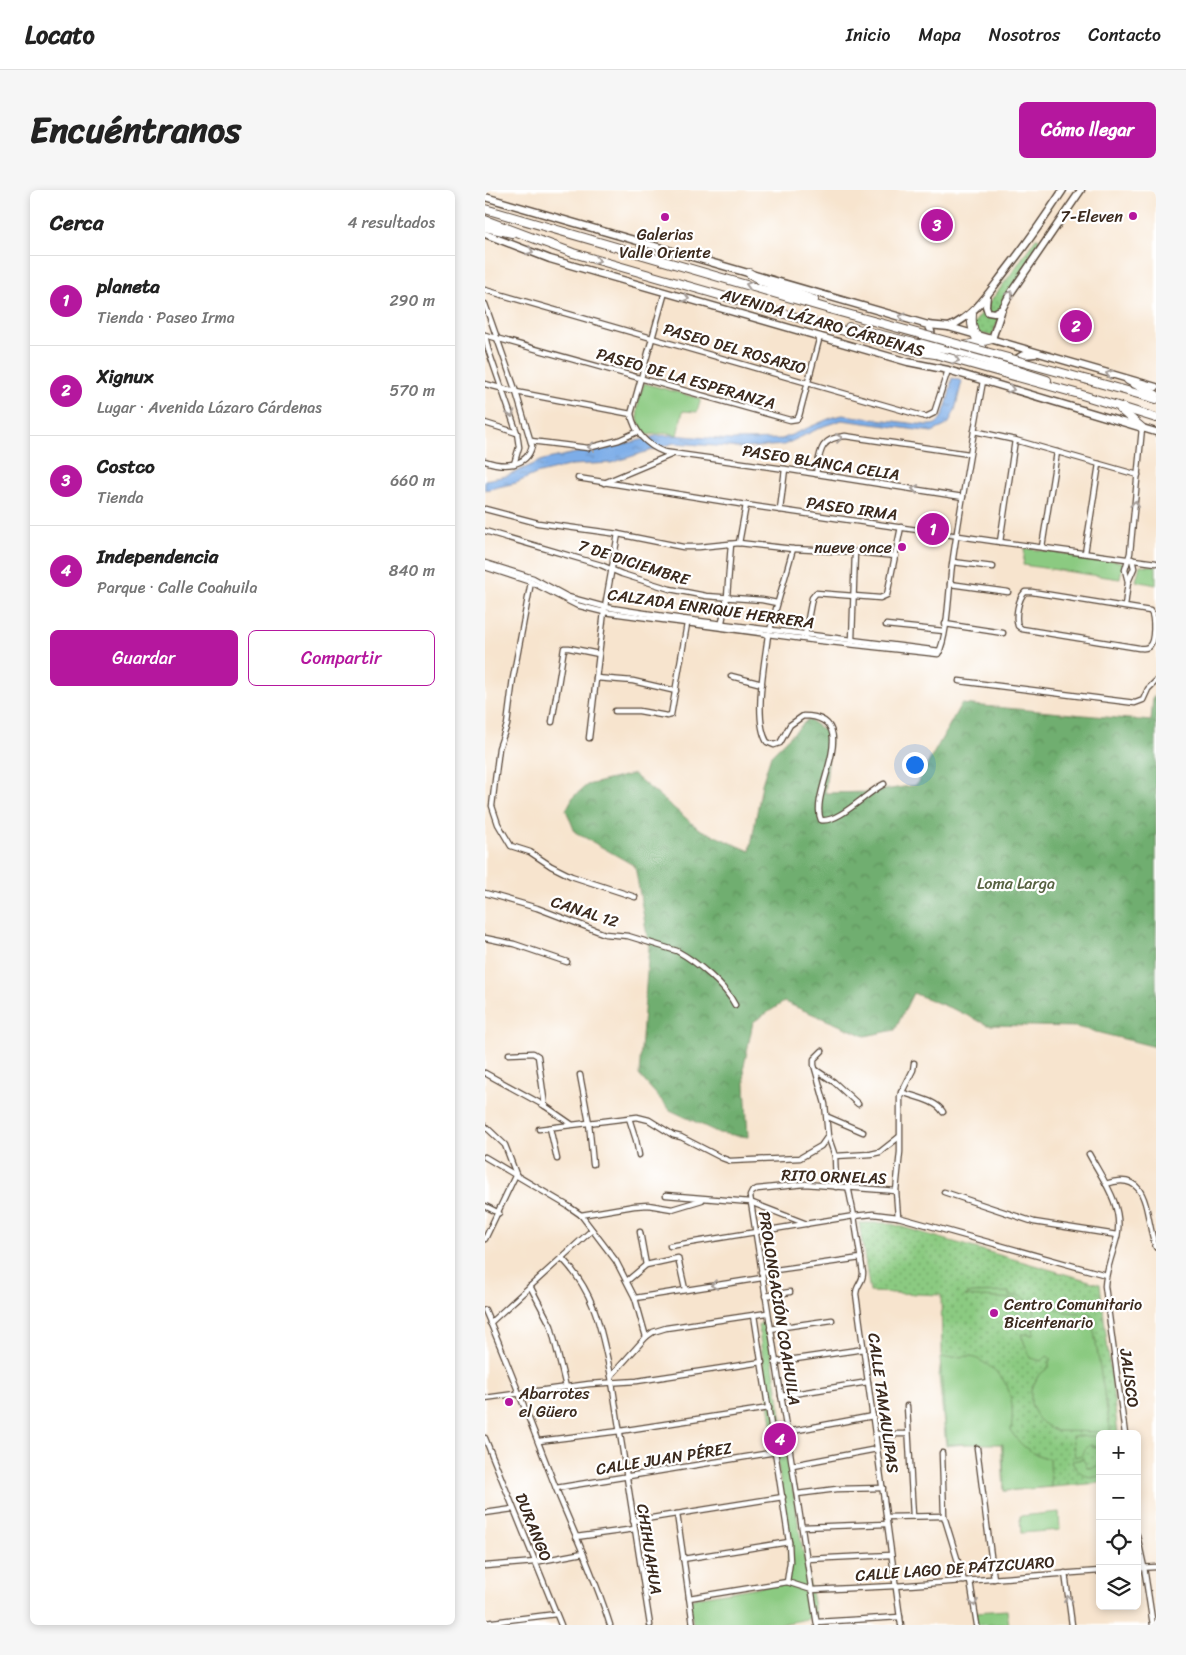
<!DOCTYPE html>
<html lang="es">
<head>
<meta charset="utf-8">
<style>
  body { margin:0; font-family:Sriracha,sans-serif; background:#f6f6f6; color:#222 }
  .controls { position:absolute; right:15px; bottom:15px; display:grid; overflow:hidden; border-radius:8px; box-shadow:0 2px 8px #0003 }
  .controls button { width:45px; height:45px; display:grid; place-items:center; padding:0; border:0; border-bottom:1px solid #e0e0e0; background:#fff; color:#222; font:25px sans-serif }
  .you { position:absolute; left:429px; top:574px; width:18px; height:18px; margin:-12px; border:4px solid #fff; border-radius:50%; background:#1a73e8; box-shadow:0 0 0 8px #1a73e833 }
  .badge { display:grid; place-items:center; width:32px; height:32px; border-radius:50%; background:#b5179e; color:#fff; font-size:16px; font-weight:700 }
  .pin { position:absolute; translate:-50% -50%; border:2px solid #fff; box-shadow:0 1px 5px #0006 }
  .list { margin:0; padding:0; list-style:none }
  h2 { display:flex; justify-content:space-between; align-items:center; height:65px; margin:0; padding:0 20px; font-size:21px }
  h2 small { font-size:16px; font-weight:400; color:#767676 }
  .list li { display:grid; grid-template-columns:32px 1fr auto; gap:15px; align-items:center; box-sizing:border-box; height:90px; padding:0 20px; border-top:1px solid #e0e0e0 }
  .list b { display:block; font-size:19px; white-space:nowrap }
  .list p { margin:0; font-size:16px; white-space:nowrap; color:#767676 }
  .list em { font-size:16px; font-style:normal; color:#767676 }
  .actions { display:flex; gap:10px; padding:15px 20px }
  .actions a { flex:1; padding:11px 0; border:1px solid #b5179e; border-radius:8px; text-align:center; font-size:18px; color:#b5179e }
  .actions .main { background:#b5179e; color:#fff }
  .icon { flex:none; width:28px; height:28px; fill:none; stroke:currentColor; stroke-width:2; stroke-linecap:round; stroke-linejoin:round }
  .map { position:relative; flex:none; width:671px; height:1435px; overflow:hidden; border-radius:8px }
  header { display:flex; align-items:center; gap:30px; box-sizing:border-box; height:70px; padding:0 25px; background:#fff; border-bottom:1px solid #e0e0e0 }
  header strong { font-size:24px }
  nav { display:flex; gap:28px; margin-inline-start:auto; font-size:18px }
  .intro { display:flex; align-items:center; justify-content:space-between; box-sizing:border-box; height:120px; padding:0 30px }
  h1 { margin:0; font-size:35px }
  .button { padding:12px 22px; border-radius:8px; background:#b5179e; color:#fff; font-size:18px; font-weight:700 }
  main { display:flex; gap:30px; padding:0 30px }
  aside { flex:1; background:#fff; border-radius:8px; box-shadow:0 2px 8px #0003 }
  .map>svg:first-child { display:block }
  .grass { fill:url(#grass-dots); stroke:#637a50 }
  .forest { fill:url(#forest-crowns); stroke:#566c46 }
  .green { fill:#8bca81; stroke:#637a50 }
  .water { fill:url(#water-ripples); stroke:#5c6c83 }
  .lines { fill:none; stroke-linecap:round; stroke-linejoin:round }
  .street-casing { stroke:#574638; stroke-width:7 }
  .secondary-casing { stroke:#574638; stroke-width:9 }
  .highway-casing { stroke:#574638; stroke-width:10 }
  .street { stroke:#fff; stroke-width:4.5 }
  .secondary { stroke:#fff; stroke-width:6 }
  .highway { stroke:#fff; stroke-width:8 }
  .highway-bridge-casing { stroke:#574638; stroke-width:10; stroke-linecap:butt }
  .highway-bridge { stroke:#fff; stroke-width:8 }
  .oneway { stroke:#a79f9a }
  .poi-dot { fill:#b5179e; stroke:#fff; stroke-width:2 }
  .labels { text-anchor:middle; stroke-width:4.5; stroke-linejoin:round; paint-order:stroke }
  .poi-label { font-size:16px; fill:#3b2a1e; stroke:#fff; text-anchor:end }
  .street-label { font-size:16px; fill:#3b2a1e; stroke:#fff }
  .park-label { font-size:16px; fill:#576241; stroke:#fff }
</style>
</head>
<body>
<header>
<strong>Locato</strong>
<nav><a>Inicio</a><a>Mapa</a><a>Nosotros</a><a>Contacto</a></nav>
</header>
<div class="intro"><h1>Encuéntranos</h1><a class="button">Cómo llegar</a></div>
<main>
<aside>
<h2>Cerca<small>4 resultados</small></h2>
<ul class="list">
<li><span class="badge">1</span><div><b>planeta</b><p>Tienda · Paseo Irma</p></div><em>290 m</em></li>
<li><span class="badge">2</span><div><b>Xignux</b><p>Lugar · Avenida Lázaro Cárdenas</p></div><em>570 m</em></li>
<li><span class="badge">3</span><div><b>Costco</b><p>Tienda</p></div><em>660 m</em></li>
<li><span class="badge">4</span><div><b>Independencia</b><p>Parque · Calle Coahuila</p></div><em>840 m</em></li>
</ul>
<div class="actions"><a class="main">Guardar</a><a>Compartir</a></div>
</aside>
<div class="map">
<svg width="671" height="1435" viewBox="0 0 671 1435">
  <defs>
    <pattern id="grass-dots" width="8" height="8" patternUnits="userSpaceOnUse" patternTransform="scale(1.25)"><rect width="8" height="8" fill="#8bca81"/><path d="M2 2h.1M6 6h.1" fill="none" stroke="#73a469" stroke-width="1.8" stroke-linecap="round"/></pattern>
    <pattern id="forest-crowns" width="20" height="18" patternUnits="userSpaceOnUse" patternTransform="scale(1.25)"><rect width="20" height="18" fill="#70ae6f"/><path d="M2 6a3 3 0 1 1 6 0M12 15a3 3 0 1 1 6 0" fill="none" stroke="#5d8e5b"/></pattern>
    <pattern id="water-ripples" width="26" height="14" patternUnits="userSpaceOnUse" patternTransform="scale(1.25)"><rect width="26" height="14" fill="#7dade8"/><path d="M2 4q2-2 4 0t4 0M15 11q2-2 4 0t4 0" fill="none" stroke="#688dbb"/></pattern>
  </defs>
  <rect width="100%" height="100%" fill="#fff"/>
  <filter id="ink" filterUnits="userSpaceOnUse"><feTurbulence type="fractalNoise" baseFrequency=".02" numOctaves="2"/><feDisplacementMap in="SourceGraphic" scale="10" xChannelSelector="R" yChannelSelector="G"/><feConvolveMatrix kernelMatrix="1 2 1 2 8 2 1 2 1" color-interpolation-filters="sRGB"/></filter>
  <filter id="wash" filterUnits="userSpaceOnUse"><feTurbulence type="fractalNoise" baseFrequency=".0096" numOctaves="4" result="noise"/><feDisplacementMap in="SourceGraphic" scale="20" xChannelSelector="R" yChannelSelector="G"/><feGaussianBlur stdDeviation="1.12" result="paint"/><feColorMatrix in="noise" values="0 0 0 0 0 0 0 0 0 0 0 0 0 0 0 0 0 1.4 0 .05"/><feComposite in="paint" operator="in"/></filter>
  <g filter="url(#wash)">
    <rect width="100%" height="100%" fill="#f7e4ce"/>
    <g class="grass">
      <path d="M551,48H553L555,51L547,63L543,75L525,101L507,146L483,141L529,80Z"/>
      <path d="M374,1033H403L615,1094L633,1244H615V1293L519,1301L516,1250L461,1256L454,1186L457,1163L456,1105L385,1102Z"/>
    </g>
    <path class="forest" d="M668,506L671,507V857L591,837L502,835L473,821L428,803L410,840L380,846L299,812L268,832L259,876L263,947L234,943L185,920L154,885L164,757L150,676L90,642L81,620L88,607L102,595L148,584L214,639L265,661L277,594L286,565L323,529L346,545L340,603L387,602L431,595L476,514L666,531Z"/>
    <g class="green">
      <path d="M159,193L216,209L212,222L198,221L192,245L184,243L161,245C147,227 153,213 159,193Z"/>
      <path d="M540,358L638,372L635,389L538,375Z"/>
      <path d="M655,375L671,376V395L651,391Z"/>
      <path d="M524,1102V1106H536L547,1113L552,1110L580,1122L606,1124L626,1244H622L620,1242L571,1241L558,1233L552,1227L546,1214V1200L553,1186L564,1177V1172L566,1169L562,1166L557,1171L545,1168L536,1144L548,1145L550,1116L529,1109L479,1106L487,1103Z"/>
      <path d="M281,1130L316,1351L331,1427L292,1435H208L204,1409L302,1392L304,1352L273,1135Z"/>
      <path d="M486,1166C522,1182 531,1203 526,1241C535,1256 548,1265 565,1269L566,1297L519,1301L518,1254H462L455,1168Z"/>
      <path d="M587,1246H610L615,1248V1258L605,1255L598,1261L597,1265L590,1267Z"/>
      <path d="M598,1269L602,1277L607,1278L615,1275V1286C602,1290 592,1282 587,1271Z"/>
      <path d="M574,1322L575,1340L536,1343L535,1326Z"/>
      <path d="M522,1420L524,1435H492L490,1422Z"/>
    </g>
    <path class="water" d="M467,188L477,191L470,220L464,233L460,236L447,242L357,230L339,236L299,255L257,258L189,253L126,273L87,275L51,284L31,293L0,300V290L22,286L58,270L95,262L116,260L171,246L187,245L246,250L297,249L348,227L358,225L441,235C446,235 450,235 453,232C461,224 465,200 467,188Z"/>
  </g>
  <g filter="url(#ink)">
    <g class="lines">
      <defs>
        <g id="street">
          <path d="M0,100L441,227L449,223L463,180"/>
          <path d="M180,102L146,224C150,243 161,255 179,262L300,279L478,307"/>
          <path d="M0,114L31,202L47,256C42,278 17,277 0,271"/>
          <path d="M0,145L305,230L312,229L314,226L335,146"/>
          <path d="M0,145L3,159L32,243L34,257L29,274"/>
          <path d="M0,194L31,202L146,224"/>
          <path d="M0,233L32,243"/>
          <path d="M489,241L530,250L653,285"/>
          <path d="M46,251L103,258L134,250L152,242"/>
          <path d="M331,284C335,263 334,248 360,246L484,264"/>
          <path d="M93,288L261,315L515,352L671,373"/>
          <path d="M119,293L188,264"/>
          <path d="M0,319L53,333L133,344L198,357H214L254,353L308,359L370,362L411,366"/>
          <path d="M295,320L300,279"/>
          <path d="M0,341L116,375L137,384L185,399L221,406L277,410L292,413"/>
          <path d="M515,352L530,250"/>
          <path d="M254,353L261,315"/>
          <path d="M557,357L572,262"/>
          <path d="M600,363L614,274"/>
          <path d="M468,372L508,377"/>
          <path d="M0,373L48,388L83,407L120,417L198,429L455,461"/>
          <path d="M0,377L46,392L91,415L119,422L327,450L453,464C463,447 464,396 467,375C476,313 487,252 498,191"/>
          <path d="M46,392L28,488L22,535L14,558L7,616L13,634L26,656L45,662L66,676L86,686L150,707"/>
          <path d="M643,392L640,380L645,363L657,238"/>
          <path d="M465,394L523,402"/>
          <path d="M540,402H547L665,421C670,426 670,453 663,457C660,459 657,458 654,458L537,439L533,436C530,427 533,409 540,402Z"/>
          <path d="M640,416L643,392L649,378L647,369"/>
          <path d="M460,434L518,443"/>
          <path d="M401,435L459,441"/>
          <path d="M236,437L242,407L246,354"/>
          <path d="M285,440L308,359"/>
          <path d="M283,445C280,471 268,529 282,552L289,555L295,553L305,535L318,526C381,526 323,602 336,630C354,633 382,602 399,594"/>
          <path d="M320,445L327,408L331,403L395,408L402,405L416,337"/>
          <path d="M367,450L370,362"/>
          <path d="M246,486L277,494"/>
          <path d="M111,488L148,491L191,501"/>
          <path d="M474,491L650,513L658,510L663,499L671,491"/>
          <path d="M130,521H154L182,526L186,525L202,434"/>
          <path d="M67,532L79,458H84L114,464"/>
          <path d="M104,548L119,422L133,344"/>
          <path d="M0,703L52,718L120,744L143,746L192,761C212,772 240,795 250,815"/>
          <path d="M0,748L29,754L82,772"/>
          <path d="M337,861L329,869V875L340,914L343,946L350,966L351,997"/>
          <path d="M24,864L48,863L53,866L60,916"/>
          <path d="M331,880L349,892L373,914"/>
          <path d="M0,883L60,916L86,934"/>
          <path d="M95,885L104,933L108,974"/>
          <path d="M416,902C429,907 451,910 458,922"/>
          <path d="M343,927L378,942"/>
          <path d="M144,928L151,950L154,965"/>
          <path d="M0,936L20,955L31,984L0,1049"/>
          <path d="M65,938L72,969"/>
          <path d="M54,939L152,927L164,930L188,945L196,947L237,968L245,971L315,968L336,956L343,946"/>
          <path d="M604,964C618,990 639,1016 632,1047C628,1063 621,1079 620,1096L640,1244"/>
          <path d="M350,966L386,964L395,962L414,947"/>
          <path d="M0,967L83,1016L96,1025L131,1071L150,1108L161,1147"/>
          <path d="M621,994C667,978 659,1029 671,1057"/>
          <path d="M363,996L369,1026L378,1083C378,1093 371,1095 371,1104L416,1435"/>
          <path d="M459,1002L549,1032L632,1045"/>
          <path d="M181,1005L265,1012L322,1034"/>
          <path d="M0,1016L14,1023"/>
          <path d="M96,1025L149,1016L163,1015L187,1019L217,1010"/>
          <path d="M413,1027L411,1001L415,962V906L428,880L429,873"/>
          <path d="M155,1042L161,1075"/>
          <path d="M185,1056L369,1026L388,1024L413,1027L621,1085"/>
          <path d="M77,1068C111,1104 116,1139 126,1186"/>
          <path d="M276,1082L376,1068"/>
          <path d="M142,1091L161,1075L193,1068L200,1099"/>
          <path d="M45,1096L66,1136L81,1197"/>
          <path d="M280,1106L305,1102"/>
          <path d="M150,1108L277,1088"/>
          <path d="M0,1120C26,1180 48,1240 72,1301C90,1345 111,1389 125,1435"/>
          <path d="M269,1125L304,1352L305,1372L302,1392"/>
          <path d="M5,1133L107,1040"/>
          <path d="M285,1139L347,1130"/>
          <path d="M290,1172L379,1159"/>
          <path d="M296,1206L383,1192"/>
          <path d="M0,1208L104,1194L152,1191L277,1172"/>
          <path d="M422,1216L428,1326"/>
          <path d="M302,1242L388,1226"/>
          <path d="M390,1244H423"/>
          <path d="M0,1248L76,1435"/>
          <path d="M54,1251L135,1241L284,1218"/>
          <path d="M492,1258L509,1389"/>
          <path d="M457,1263L459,1326L479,1391"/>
          <path d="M308,1275L392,1259"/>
          <path d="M71,1298L291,1262"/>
          <path d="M312,1304L352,1299L398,1298"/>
          <path d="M0,1323L28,1319"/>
          <path d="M192,1324L208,1435"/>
          <path d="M401,1327L459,1326"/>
          <path d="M148,1331L298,1307"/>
          <path d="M317,1337L402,1334"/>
          <path d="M652,1345L659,1377L668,1435"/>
          <path d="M91,1347L150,1339"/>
          <path d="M198,1369L304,1352"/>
          <path d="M322,1369L406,1365"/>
          <path d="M0,1376L50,1372L98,1363"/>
          <path d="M652,1378L671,1377"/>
          <path d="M580,1383L587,1435"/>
          <path d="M485,1391L492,1435"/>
          <path d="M204,1408L302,1392L327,1400L410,1396L615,1381"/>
          <path d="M332,1432L415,1427"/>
          <path d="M0,1433L71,1424"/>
          <path d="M165,1435L126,1186L161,1147L168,1142L181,1138L282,1123"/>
          <path d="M332,1435L265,1006L267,1002L272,999L320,994L411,1001"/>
        </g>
        <g id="secondary">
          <path d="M0,7L443,135L464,137L671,197"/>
          <path d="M0,44L65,69L113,83L423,172L463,180L671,242"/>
          <path d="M502,106L501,116L503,122L509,123L517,119"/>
          <path d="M464,137C489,126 503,104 519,83C540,56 559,29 578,0"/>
          <path d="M507,149L517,119L525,104L596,0"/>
          <path d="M433,154C443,150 451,146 443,135"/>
          <path d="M533,181L530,174L533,168L538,165L550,164"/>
        </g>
        <g id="highway">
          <path d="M0,19L344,119"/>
          <path d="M0,30L88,63L394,151L424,160L450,164L594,204L671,228"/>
          <path d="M0,37L27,43"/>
          <path d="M264,83L277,91L329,110"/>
          <path d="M487,124C485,140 493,152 502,165"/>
          <path d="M364,137L433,154L465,159L562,190"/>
          <path d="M478,156L507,149"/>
          <path d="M603,190L671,209"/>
          <path d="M643,190L671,205"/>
          <path d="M636,220L657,238"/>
        </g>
      </defs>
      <use href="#street" class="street-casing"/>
      <use href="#secondary" class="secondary-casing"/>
      <use href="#highway" class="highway-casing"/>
      <use href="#street" class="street"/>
      <use href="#secondary" class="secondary"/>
      <use href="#highway" class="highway"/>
      <defs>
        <path id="highway-bridge" d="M344,119L603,190"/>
      </defs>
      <use href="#highway-bridge" class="highway-bridge-casing"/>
      <use href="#highway-bridge" class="highway-bridge"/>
    </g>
    <defs><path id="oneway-chevron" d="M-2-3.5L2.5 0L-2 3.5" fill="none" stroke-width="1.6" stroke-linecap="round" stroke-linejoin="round" transform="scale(1.25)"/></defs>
    <g class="oneway">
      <use href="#oneway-chevron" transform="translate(45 61) rotate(21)"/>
      <use href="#oneway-chevron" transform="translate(112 70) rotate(16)"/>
      <use href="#oneway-chevron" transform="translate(264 95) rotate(-164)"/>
      <use href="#oneway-chevron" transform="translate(525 104) rotate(-59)"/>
      <use href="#oneway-chevron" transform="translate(201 108) rotate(16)"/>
      <use href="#oneway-chevron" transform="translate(417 127) rotate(-163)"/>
      <use href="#oneway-chevron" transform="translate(471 170) rotate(16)"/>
      <use href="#oneway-chevron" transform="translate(624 184) rotate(-163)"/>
      <use href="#oneway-chevron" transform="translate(526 199) rotate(16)"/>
      <use href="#oneway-chevron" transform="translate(26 224) rotate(71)"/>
      <use href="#oneway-chevron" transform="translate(354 248) rotate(-8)"/>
      <use href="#oneway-chevron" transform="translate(106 257) rotate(175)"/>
      <use href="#oneway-chevron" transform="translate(430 299) rotate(-171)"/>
      <use href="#oneway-chevron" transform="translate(650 314) rotate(-84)"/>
      <use href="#oneway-chevron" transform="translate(229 1095) rotate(172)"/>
      <use href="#oneway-chevron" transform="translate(583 1409) rotate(-98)"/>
      <use href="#oneway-chevron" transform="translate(489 1413) rotate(81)"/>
    </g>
  </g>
  <g class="poi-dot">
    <circle cx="648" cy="26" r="5"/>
    <circle cx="180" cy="27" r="5"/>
    <circle cx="417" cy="357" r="5"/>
    <circle cx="509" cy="1123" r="5"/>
    <circle cx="24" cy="1212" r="5"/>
  </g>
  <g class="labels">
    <g class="poi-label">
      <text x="638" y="32">7-Eleven</text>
      <text x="180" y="50" text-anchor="middle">Galerias<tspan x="180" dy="18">Valle Oriente</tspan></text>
      <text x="407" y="363">nueve once</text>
      <text x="519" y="1120" text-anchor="start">Centro Comunitario<tspan x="519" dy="18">Bicentenario</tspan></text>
      <text x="34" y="1209" text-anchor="start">Abarrotes<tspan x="34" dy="18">el Güero</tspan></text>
    </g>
    <g class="street-label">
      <text transform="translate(338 132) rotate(16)" y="6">AVENIDA LÁZARO CÁRDENAS</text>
      <text transform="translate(250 158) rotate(16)" y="6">PASEO DEL ROSARIO</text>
      <text transform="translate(201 188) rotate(16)" y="6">PASEO DE LA ESPERANZA</text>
      <text transform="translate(336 272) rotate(9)" y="6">PASEO BLANCA CELIA</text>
      <text transform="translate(367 318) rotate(8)" y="6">PASEO IRMA</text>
      <text transform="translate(149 372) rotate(18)" y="6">7 DE DICIEMBRE</text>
      <text transform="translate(226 418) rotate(8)" y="6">CALZADA ENRIQUE HERRERA</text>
      <text transform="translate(100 721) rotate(18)" y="6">CANAL 12</text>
      <text transform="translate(349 986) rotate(2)" y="6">RITO ORNELAS</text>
      <text transform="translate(295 1118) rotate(81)" y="6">PROLONGACIÓN COAHUILA</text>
      <text transform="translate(645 1188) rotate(82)" y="6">JALISCO</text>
      <text transform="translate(399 1213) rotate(82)" y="6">CALLE TAMAULIPAS</text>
      <text transform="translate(179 1268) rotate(-9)" y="6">CALLE JUAN PÉREZ</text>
      <text transform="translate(49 1337) rotate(68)" y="6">DURANGO</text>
      <text transform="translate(165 1359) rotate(81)" y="6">CHIHUAHUA</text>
      <text transform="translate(470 1378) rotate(-4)" y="6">CALLE LAGO DE PÁTZCUARO</text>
    </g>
    <g class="park-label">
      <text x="531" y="699">Loma Larga</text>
    </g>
  </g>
</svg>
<div class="controls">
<button>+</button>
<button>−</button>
<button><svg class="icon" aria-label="locate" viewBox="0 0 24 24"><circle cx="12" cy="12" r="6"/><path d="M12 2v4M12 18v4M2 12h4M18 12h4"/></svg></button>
<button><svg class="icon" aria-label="layers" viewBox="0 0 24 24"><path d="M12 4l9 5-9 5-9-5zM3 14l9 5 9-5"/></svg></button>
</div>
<div class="you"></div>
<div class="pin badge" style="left:448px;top:339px">1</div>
<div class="pin badge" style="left:591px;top:136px">2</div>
<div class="pin badge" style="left:452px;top:35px">3</div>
<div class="pin badge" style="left:295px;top:1249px">4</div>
</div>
</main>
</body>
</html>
